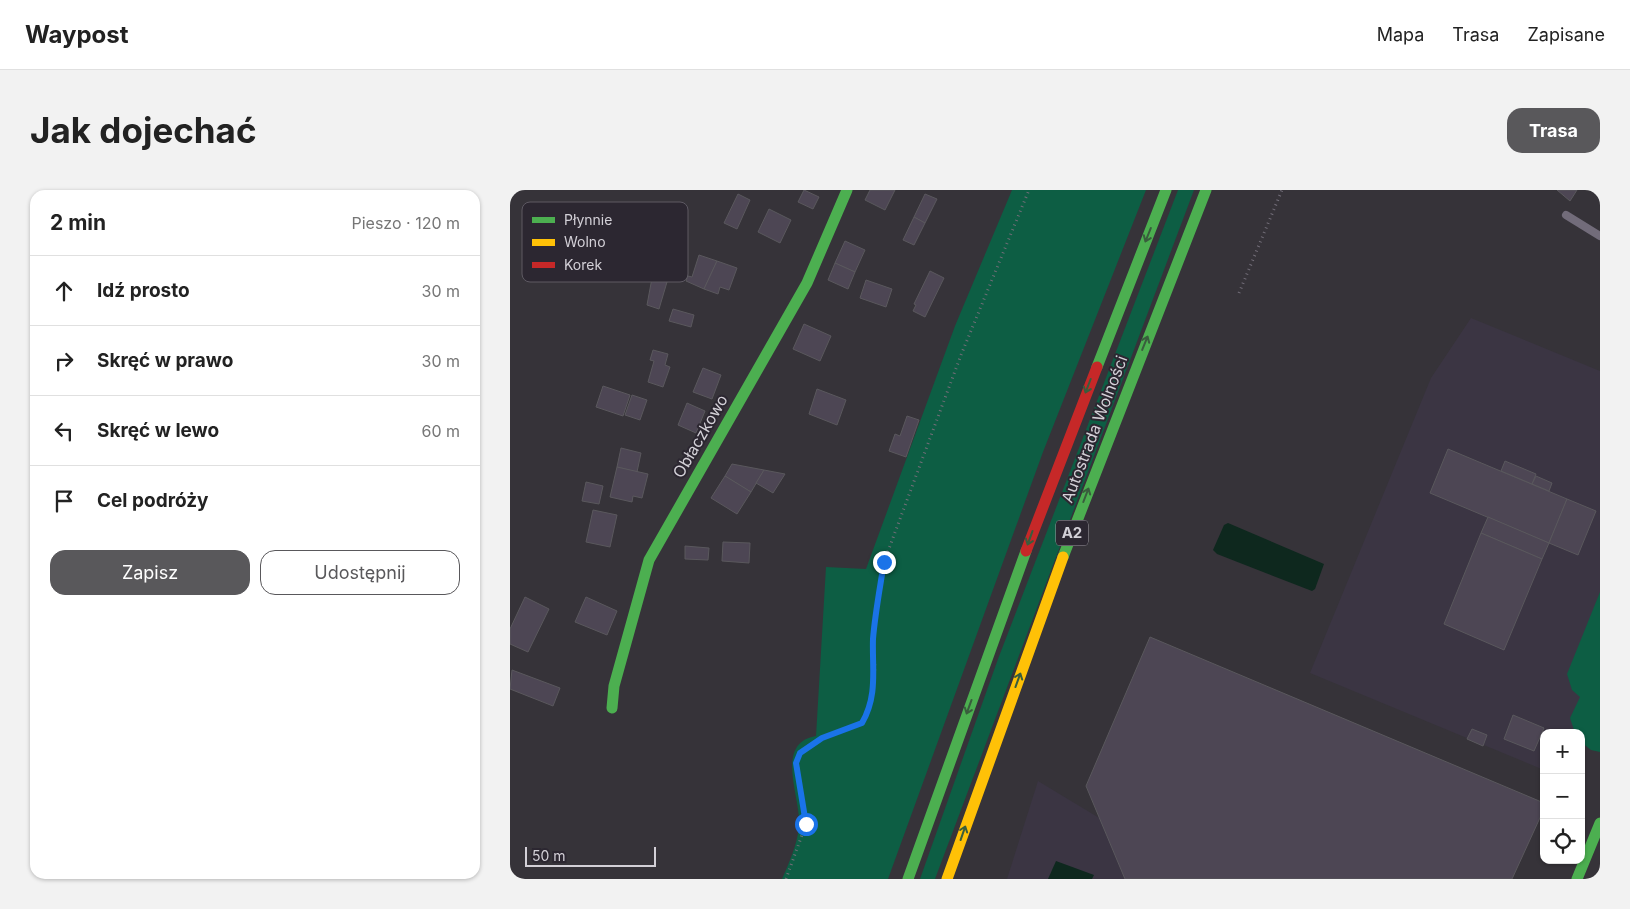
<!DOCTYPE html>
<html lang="pl">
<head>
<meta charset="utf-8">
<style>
  body { margin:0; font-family:Inter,sans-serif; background:#f2f2f2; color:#222 }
  .controls { position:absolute; right:15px; bottom:15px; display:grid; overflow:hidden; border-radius:10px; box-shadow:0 1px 4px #0004 }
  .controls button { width:45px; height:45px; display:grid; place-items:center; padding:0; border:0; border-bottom:1px solid #e0e0e0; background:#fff; color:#222; font:25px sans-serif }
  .scale { position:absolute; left:15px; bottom:12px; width:131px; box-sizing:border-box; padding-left:5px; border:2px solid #d3d0d7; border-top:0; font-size:14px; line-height:18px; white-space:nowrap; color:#d3d0d7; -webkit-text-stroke:4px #2c2731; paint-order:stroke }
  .stop { position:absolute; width:15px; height:15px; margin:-11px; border:4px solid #1a73e8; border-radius:50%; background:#fff }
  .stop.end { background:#1a73e8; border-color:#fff; box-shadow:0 1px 5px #0008 }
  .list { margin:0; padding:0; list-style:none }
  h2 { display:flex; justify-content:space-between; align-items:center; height:65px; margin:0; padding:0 20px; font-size:21px }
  h2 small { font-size:16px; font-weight:400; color:#767676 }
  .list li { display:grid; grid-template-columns:32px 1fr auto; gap:15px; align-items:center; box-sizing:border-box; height:70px; padding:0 20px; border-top:1px solid #e0e0e0 }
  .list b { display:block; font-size:19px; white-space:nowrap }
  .list em { font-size:16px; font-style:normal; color:#767676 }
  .actions { display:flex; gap:10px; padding:15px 20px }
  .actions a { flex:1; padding:11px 0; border:1px solid #59585b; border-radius:15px; text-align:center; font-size:18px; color:#59585b }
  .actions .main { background:#59585b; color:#fff }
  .icon { flex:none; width:28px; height:28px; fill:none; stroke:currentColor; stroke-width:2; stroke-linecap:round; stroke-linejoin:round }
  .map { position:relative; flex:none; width:1090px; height:689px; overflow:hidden; border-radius:15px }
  header { display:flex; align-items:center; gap:30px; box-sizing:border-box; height:70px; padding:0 25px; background:#fff; border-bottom:1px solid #e0e0e0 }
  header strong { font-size:24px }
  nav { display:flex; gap:28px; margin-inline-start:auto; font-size:18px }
  .intro { display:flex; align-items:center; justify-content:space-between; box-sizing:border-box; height:120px; padding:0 30px }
  h1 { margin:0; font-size:35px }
  .button { padding:12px 22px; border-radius:15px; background:#59585b; color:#fff; font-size:18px; font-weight:700 }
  main { display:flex; gap:30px; padding:0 30px }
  aside { flex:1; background:#fff; border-radius:15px; box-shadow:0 1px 4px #0004 }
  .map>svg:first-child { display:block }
  .built { fill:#3b3543 }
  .green { fill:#0d5e44 }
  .water { fill:#0e281e }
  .building { fill:#4d4654; stroke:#5a585d }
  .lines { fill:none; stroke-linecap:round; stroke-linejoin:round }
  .path { stroke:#736e79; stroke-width:3; stroke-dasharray:1 4; stroke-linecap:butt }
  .lane { stroke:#726c7a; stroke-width:8 }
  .fast { stroke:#4caf50; stroke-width:11 }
  .slow { stroke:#ffc107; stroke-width:11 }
  .jam { stroke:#c62828; stroke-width:11 }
  .oneway { stroke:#395d3d }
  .route { stroke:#1a73e8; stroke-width:6 }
  .labels { text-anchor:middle; stroke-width:4; stroke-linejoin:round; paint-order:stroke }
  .shield { fill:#2c2731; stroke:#a19da5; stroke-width:1 }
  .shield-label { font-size:15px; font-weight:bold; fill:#d3d0d7 }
  .street-label { font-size:16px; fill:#d3d0d7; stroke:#2c2731 }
  .key { fill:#2c2731; stroke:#5e5a63; stroke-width:1 }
  .key-label { font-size:14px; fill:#d3d0d7 }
</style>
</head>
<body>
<header>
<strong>Waypost</strong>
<nav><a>Mapa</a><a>Trasa</a><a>Zapisane</a></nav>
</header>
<div class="intro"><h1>Jak dojechać</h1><a class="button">Trasa</a></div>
<main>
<aside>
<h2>2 min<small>Pieszo · 120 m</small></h2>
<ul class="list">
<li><svg class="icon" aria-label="ahead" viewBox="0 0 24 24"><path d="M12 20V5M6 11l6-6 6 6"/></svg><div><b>Idź prosto</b></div><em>30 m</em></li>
<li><svg class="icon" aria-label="right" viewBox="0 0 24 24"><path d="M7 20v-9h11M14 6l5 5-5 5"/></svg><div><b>Skręć w prawo</b></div><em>30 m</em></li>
<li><svg class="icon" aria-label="left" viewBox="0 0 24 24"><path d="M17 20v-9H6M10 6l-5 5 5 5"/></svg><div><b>Skręć w lewo</b></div><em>60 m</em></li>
<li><svg class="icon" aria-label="arrive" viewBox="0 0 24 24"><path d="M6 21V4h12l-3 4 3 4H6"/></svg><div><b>Cel podróży</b></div></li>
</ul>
<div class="actions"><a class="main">Zapisz</a><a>Udostępnij</a></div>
</aside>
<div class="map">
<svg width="1090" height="689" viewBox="0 0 1090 689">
  <rect width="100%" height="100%" fill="#363339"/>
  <g class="built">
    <path d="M961,128L1090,181V507L1071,543H1034V580L800,483L921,188Z"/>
    <path d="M528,591L682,684L807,689H497Z"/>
  </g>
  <g class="green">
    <path d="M502,0H636L533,262L378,689H272C279,673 287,655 289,637C292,610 263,553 306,546L316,377L356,379L445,136Z"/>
    <path d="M668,0H684L425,689H410L488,469Z"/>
    <path d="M1090,402V562L1081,560L1071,552V543H1065L1060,528L1070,507L1062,500L1057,484Z"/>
  </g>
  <g class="water">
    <path d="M718,333L814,374L805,399L802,401L707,364L703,360L714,335Z"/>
    <path d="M546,671L584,685L582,689H538Z"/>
  </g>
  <g class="building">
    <path d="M294,0L309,7L303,19L288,12Z"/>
    <path d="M360,0H385L375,20L355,10Z"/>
    <path d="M1047,0H1067L1060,11Z"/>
    <path d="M228,4L240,10L227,39L214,33Z"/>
    <path d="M415,4L427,9L415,33L404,27Z"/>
    <path d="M259,19L281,30L270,53L248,42Z"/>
    <path d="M404,27L415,33L404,55L393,50Z"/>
    <path d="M335,51L355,60L345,82L325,73Z"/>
    <path d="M189,65L207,71L194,99L176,91L178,86L182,87Z"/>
    <path d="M207,71L227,78L219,100L210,97L208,104L194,99Z"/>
    <path d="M325,73L345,82L338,99L318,90Z"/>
    <path d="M420,81L434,88L415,127L403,121L406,115L404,114Z"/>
    <path d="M142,88L157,92L149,119L137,115Z"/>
    <path d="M356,90L382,99L376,117L350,108Z"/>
    <path d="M163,119L184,125L181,137L159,131Z"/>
    <path d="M294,134L321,146L310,171L283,159Z"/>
    <path d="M143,160L158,164L155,175L160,177L153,197L138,192L144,171L140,170Z"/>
    <path d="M193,178L211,185L202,209L183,202Z"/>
    <path d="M93,196L120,205L113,226L86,217Z"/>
    <path d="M307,199L336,210L327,235L299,224Z"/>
    <path d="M122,205L137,210L130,230L115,225Z"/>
    <path d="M177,213L195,221L186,243L168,235Z"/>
    <path d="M397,226L409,230L396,267L379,261L385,244L390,246Z"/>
    <path d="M111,258L131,263L127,282L107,277Z"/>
    <path d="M938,259L1057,309L1039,353L920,303Z"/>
    <path d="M995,271L1026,284L1022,294L991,281Z"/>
    <path d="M222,274L254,280L241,302L215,286Z"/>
    <path d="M107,277L138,284L132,308L123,306L122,312L100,307Z"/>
    <path d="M254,280L275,284L263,303L246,293Z"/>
    <path d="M215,286L241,302L227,324L201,308Z"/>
    <path d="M1026,286L1042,293L1039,301L1022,294Z"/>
    <path d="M76,292L93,296L89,314L72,311Z"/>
    <path d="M1057,309L1086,321L1068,365L1039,353Z"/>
    <path d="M83,320L107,325L100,357L76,352Z"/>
    <path d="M978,327L1039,353L1032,369L971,343Z"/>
    <path d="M971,343L1032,369L994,460L934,434Z"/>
    <path d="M213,352L240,353L239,373L212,371Z"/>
    <path d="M175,356L199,358L198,370L175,369Z"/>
    <path d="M15,407L39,419L18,462L0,454V439Z"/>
    <path d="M76,407L107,421L97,445L65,432Z"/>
    <path d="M640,447L1034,613V619L1002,689H615L576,596Z"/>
    <path d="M2,480L50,498L43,516L0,499Z"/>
    <path d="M1003,525L1034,538L1024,561L994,549Z"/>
    <path d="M962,539L977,545L973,556L957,549Z"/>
  </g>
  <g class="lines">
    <g class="path">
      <path d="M729,103L772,0"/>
      <path d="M276,689L296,634L287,573L290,563L312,548L352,533L359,521L365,478L363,450L374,372L451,165L519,0"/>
    </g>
    <path class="lane" d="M1056,25L1090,46"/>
    <g class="fast">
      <path d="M587,177L656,0"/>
      <path d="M553,367L696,0"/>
      <path d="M102,518L104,496L139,370L297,93L337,0"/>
      <path d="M398,689L516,361"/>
      <path d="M1067,689L1090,633"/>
    </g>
    <path class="slow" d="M437,689L553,367"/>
    <path class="jam" d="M516,361L587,177"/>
  </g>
  <defs><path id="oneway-shaft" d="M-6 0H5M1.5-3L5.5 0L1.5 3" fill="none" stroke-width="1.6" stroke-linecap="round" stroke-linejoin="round" transform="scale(1.25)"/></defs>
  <g class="oneway">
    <use href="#oneway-shaft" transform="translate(638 45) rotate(112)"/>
    <use href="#oneway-shaft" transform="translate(635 153) rotate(-68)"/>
    <use href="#oneway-shaft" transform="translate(578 196) rotate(111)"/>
    <use href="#oneway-shaft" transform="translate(576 305) rotate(-69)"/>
    <use href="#oneway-shaft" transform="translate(520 348) rotate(110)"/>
    <use href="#oneway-shaft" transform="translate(508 490) rotate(-70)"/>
    <use href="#oneway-shaft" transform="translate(459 517) rotate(110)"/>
    <use href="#oneway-shaft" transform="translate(453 643) rotate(-71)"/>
  </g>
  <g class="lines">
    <path class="route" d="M296,634L286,573L290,563L312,548L352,533C368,505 362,479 363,449C365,424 370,398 374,372"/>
  </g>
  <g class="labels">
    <rect class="shield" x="546" y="330.5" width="32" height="25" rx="4"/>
    <g class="shield-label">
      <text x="562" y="348">A2</text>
    </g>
    <g class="street-label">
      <text transform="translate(584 239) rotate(-69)" y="6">Autostrada Wolności</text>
      <text transform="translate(190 246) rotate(-60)" y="6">Obłaczkowo</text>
    </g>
  </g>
  <rect x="12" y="12" width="166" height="80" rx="8" class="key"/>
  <rect x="22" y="27" width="23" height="6" fill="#4caf50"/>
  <rect x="22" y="49" width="23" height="7" fill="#ffc107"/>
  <rect x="22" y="72" width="23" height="6" fill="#c62828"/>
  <g class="key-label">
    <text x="54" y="35">Płynnie</text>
    <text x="54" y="57">Wolno</text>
    <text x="54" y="80">Korek</text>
  </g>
</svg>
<div class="controls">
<button>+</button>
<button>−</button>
<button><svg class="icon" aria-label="locate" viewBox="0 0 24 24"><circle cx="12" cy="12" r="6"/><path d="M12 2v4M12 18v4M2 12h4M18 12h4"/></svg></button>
</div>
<div class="scale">50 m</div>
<div class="stop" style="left:296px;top:634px"></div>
<div class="stop end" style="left:374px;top:372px"></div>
</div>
</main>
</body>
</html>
